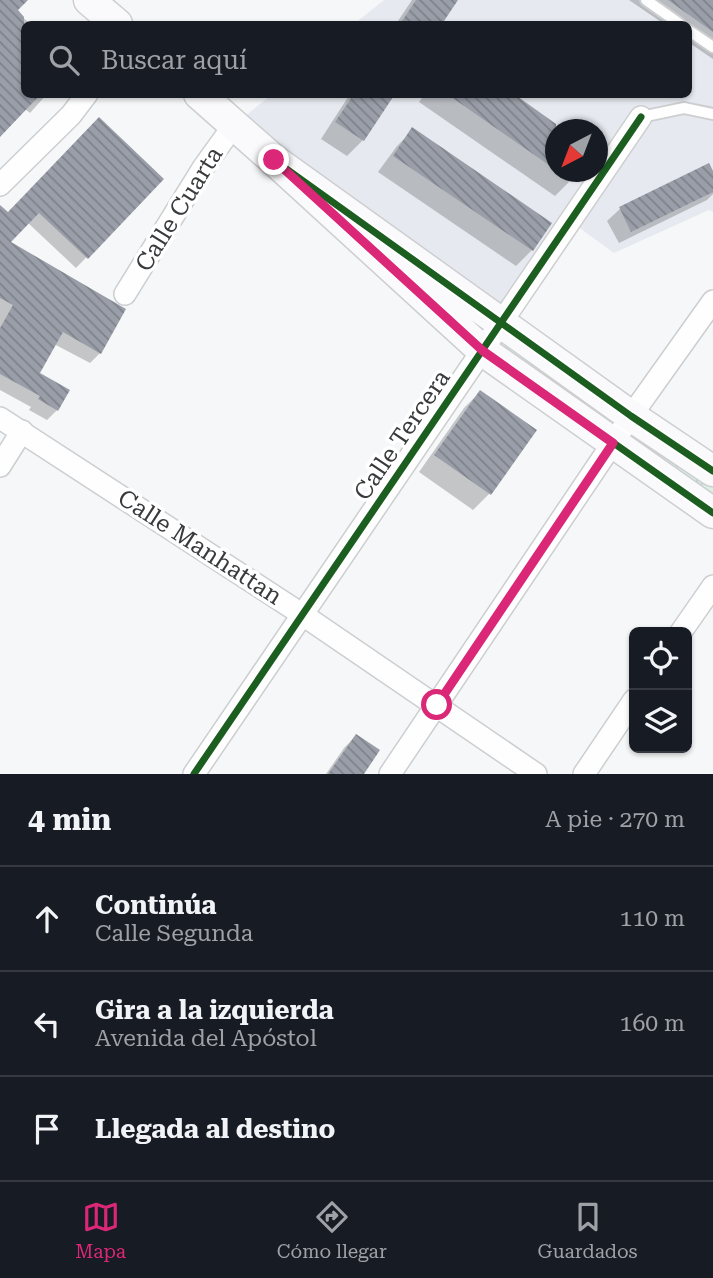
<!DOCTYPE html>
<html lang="es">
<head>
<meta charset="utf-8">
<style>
  body { margin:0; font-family:"Roboto Serif",serif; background:#20242c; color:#f1f3f6 }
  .controls { position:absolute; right:21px; bottom:21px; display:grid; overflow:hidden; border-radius:10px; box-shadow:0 2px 5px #0004 }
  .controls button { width:63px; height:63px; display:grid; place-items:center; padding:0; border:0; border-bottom:2px solid #363941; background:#171b24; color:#f1f3f6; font:35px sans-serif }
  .compass { position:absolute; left:545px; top:119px; width:63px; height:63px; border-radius:50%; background:#171b24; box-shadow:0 2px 5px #0004; rotate:222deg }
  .stop { position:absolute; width:21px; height:21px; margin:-16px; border:5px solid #db2777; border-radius:50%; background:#fff }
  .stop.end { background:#db2777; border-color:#fff; box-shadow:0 2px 7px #0008 }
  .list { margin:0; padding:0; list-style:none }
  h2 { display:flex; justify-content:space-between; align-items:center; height:91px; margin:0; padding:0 28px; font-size:30px }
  h2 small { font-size:23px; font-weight:400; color:#9ea1a6 }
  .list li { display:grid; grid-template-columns:46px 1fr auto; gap:21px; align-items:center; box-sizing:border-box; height:105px; padding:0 28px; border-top:2px solid #363941 }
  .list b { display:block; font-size:26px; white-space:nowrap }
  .list p { margin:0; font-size:23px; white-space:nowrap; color:#9ea1a6 }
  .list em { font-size:23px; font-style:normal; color:#9ea1a6 }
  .icon { flex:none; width:38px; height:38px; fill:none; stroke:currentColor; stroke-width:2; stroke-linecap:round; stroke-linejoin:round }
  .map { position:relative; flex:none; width:713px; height:774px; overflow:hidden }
  .search { position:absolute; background:#171b24; box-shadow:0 2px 5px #0004; left:21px; right:21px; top:21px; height:77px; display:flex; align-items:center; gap:18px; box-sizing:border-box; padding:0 24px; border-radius:10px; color:#9ea1a6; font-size:26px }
  .sheet { height:406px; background:#171b24 }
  nav { display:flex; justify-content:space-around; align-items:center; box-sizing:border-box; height:98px; border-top:2px solid #363941; background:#171b24; font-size:19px; color:#9ea1a6 }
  nav a { display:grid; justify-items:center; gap:4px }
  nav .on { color:#db2777 }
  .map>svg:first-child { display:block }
  .built { fill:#e6eaf0; fill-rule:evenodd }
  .park { fill:url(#park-tufts) }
  .shadow { fill:#0003 }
  .building { fill:url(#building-back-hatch) }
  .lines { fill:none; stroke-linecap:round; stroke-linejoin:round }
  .lane-casing { stroke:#cdced0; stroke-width:14 }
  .street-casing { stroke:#cdced0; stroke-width:24 }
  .secondary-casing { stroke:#cdced0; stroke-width:33 }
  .lane { stroke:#fefefe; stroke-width:10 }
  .street { stroke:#fefefe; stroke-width:21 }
  .secondary { stroke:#fafafc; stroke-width:30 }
  .cycleway-casing { stroke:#fff; stroke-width:11 }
  .cycleway { stroke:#1b5e20; stroke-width:7 }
  .route { stroke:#db2777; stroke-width:9 }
  .labels { text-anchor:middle; stroke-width:7; stroke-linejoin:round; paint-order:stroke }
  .street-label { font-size:24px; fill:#393a3c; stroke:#fff }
</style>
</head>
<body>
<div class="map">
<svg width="713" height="774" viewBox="0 0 713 774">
  <defs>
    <pattern id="park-tufts" width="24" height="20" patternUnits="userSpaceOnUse" patternTransform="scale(1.75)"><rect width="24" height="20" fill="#d8f3e6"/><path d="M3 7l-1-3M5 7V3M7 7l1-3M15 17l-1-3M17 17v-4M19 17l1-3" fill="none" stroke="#bad1c6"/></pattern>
    <pattern id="building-back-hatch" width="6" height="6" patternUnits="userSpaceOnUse" patternTransform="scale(1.75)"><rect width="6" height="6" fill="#999ea8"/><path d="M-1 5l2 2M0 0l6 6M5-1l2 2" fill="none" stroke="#7e828a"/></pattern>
  </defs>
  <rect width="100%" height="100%" fill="#f5f7f9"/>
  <path class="built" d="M384,0H713V212L709,210L614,253L570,221L501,324L234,125L271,95L688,94V24H354ZM556,130H598V172H556Z"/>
  <g class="park">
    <path d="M505,343L608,413L604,420L501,346Z"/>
    <path d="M644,438L713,482V498L639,446Z"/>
  </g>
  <g class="shadow">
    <path d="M0,0H17L15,10L30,24H24V94H47L30,113L25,109L0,136Z"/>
    <path d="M412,0H453L455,1L440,24H396Z"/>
    <path d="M629,0H713V59L688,42V24H664Z"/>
    <path d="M350,94H393L363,140L347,156L321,139Z"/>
    <path d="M425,94H511L561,130H556V172H577L571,180L555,196L419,102Z"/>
    <path d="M413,130L550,224L532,250L516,266L378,172L397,146Z"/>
    <path d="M708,165L713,175V194L707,200L619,243L607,221L620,209Z"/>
    <path d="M162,179L76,268L27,222L8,242L100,353L90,363L54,344L38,374L57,410L47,420L29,410L31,407L0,390V210L7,215Z"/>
    <path d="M480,392L534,430L489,494L473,510L419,472L464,408Z"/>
    <path d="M356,736L378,751L361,774H326L344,748Z"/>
  </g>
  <g class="building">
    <path d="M0,0H28L18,10L24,17V94H41L0,137Z"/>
    <path d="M416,0H458L442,24H400Z"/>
    <path d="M668,0H713V32Z"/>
    <path d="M354,94H395L364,141L335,122Z"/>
    <path d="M447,94H514L556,124V170Z"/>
    <path d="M99,117L164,179L88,259L39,213L11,242L126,309L101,354L63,332L40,373L70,390L58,411L38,399L40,396L0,374V328L13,305L0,298V205L8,212Z"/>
    <path d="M412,127L552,223L533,251L393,156Z"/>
    <path d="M709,163L713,171V192L631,232L619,207Z"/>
    <path d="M480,390L537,430L491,495L434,455Z"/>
    <path d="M356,734L380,750L364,774H328Z"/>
  </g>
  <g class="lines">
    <defs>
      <g id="lane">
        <path d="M646,0L680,24"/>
        <path d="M688,30L713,47"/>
        <path d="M641,117L684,108L713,114"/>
      </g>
      <g id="street">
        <path d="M0,185L71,115L87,94"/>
        <path d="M125,294L203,168L234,125"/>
        <path d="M0,418L303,615L536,774"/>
        <path d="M0,466L22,431"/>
        <path d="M681,632L713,586"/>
        <path d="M194,774L641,117"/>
        <path d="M390,774L631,416L713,301"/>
        <path d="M584,774L634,700"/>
      </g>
      <g id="secondary">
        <path d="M89,0L117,24"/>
        <path d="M199,94L274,160"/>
        <path d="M713,471L631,416L274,160L483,351L713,513"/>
      </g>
    </defs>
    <use href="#lane" class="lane-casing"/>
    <use href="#street" class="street-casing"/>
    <use href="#secondary" class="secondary-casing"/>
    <use href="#lane" class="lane"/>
    <use href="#street" class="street"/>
    <use href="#secondary" class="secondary"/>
    <defs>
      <g id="cycleway">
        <path d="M713,471L631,416L274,160L483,351L713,513"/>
        <path d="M194,774L641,117"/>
      </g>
    </defs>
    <use href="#cycleway" class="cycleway-casing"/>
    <use href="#cycleway" class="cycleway"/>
  </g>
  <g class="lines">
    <path class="route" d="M274,160L483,351L613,443L437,705"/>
  </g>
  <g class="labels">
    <g class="street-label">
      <text transform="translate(179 209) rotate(-58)" y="8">Calle Cuarta</text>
      <text transform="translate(402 435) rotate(-56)" y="8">Calle Tercera</text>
      <text transform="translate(200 547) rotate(33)" y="8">Calle Manhattan</text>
    </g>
  </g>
</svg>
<div class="controls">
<button><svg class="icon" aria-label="locate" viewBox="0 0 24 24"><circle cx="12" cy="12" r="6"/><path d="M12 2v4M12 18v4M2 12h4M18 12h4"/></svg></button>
<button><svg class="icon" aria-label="layers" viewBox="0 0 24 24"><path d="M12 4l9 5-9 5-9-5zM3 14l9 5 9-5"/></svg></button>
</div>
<svg class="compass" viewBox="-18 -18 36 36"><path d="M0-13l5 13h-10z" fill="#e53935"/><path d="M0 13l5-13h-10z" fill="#9ea1a6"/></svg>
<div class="stop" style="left:437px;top:705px"></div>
<div class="stop end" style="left:274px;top:160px"></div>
<div class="search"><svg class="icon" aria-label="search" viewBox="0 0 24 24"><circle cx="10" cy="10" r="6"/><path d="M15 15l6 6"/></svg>Buscar aquí</div>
</div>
<section class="sheet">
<h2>4 min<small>A pie · 270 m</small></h2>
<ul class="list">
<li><svg class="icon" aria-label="ahead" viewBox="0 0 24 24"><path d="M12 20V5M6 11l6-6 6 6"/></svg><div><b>Continúa</b><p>Calle Segunda</p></div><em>110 m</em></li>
<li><svg class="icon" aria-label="left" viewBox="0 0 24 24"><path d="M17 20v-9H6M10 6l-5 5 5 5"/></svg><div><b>Gira a la izquierda</b><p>Avenida del Apóstol</p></div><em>160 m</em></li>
<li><svg class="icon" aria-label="arrive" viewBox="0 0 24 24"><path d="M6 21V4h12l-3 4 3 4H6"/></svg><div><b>Llegada al destino</b></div></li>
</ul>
</section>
<nav>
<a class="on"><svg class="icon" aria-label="map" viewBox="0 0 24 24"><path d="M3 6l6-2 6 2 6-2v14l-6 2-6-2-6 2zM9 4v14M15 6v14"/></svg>Mapa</a>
<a><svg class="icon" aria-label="directions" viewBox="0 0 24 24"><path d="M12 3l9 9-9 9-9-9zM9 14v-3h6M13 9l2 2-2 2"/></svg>Cómo llegar</a>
<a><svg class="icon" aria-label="saved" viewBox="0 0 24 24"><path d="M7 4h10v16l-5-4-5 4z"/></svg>Guardados</a>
</nav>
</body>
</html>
